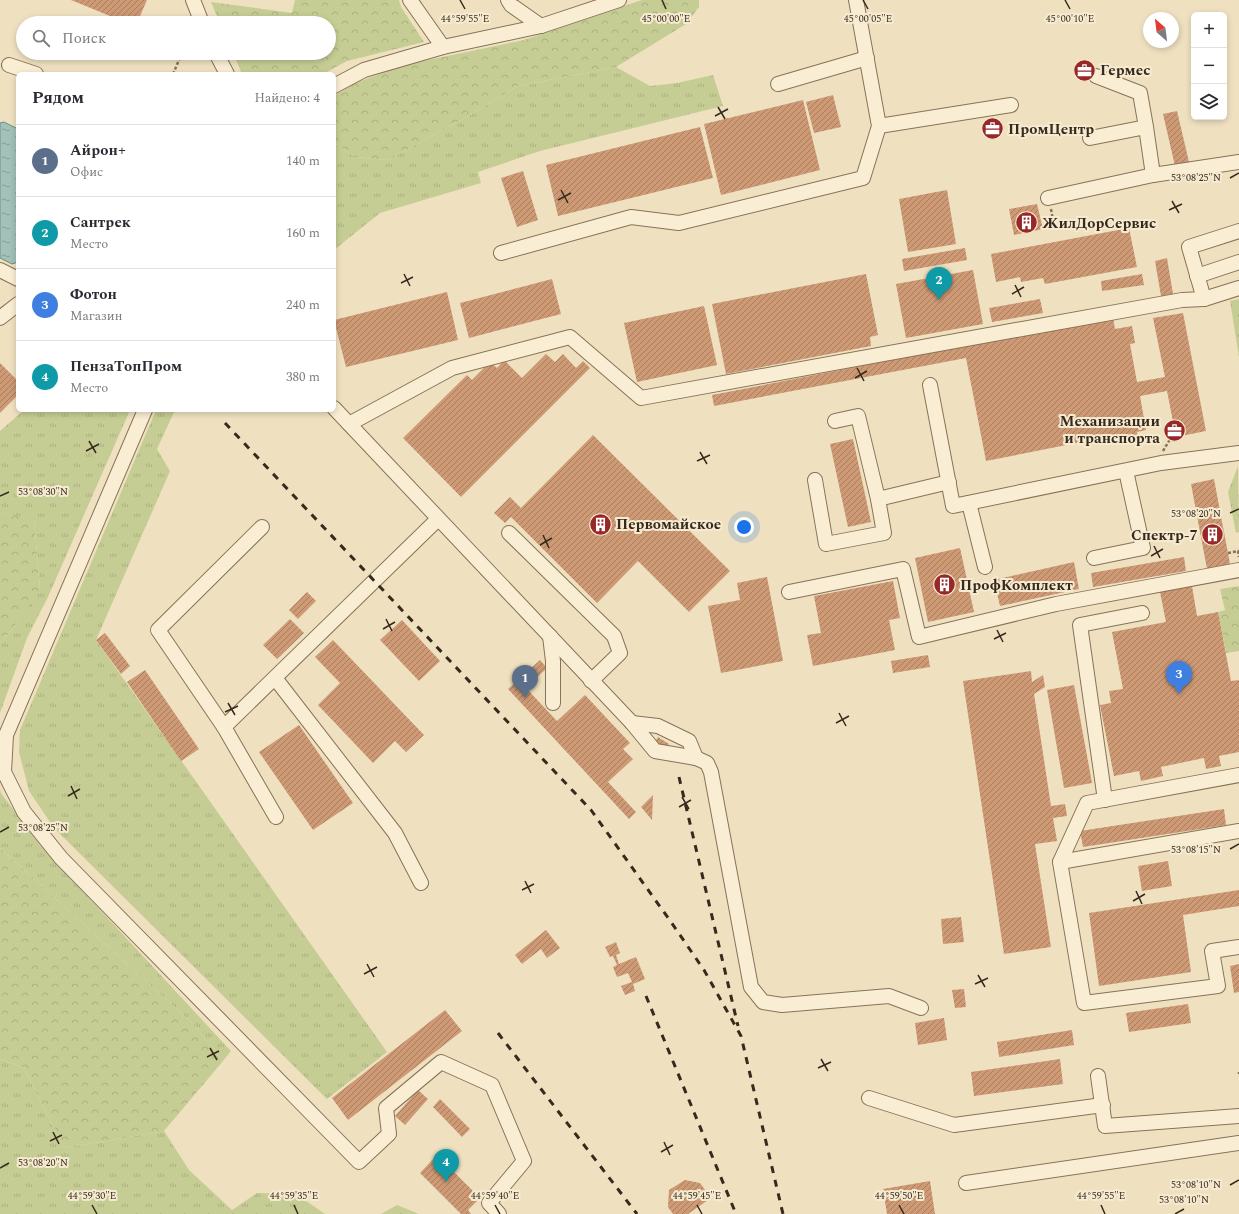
<!DOCTYPE html>
<html lang="ru">
<head>
<meta charset="utf-8">
<style>
  body { margin:0; font-family:Spectral,serif; background:#f2f2f3; color:#2b2b33 }
  .controls { position:absolute; right:12px; top:12px; display:grid; overflow:hidden; border-radius:6px; box-shadow:0 2px 6px #0003 }
  .controls button { width:36px; height:36px; display:grid; place-items:center; padding:0; border:0; border-bottom:1px solid #e1e1e2; background:#fff; color:#2b2b33; font:20px sans-serif }
  .compass { position:absolute; left:1143px; top:12px; width:36px; height:36px; border-radius:50%; background:#fff; box-shadow:0 2px 6px #0003; rotate:332deg }
  .you { position:absolute; left:744px; top:527px; width:14px; height:14px; margin:-10px; border:3px solid #fff; border-radius:50%; background:#1a73e8; box-shadow:0 0 0 6px #1a73e833 }
  .badge { display:grid; place-items:center; width:26px; height:26px; border-radius:50%; background:#0b8043; color:#fff; font-size:13px; font-weight:700 }
  .pin { position:absolute; translate:-50% -33px; filter:drop-shadow(0 1px 2px #0008) }
  .pin::after { content:''; position:absolute; top:21px; width:14px; height:12px; background:inherit; clip-path:polygon(0 0,100% 0,50% 100%) }
  .list { margin:0; padding:0; list-style:none }
  h2 { display:flex; justify-content:space-between; align-items:center; height:52px; margin:0; padding:0 16px; font-size:17px }
  h2 small { font-size:13px; font-weight:400; color:#7c7c81 }
  .list li { display:grid; grid-template-columns:26px 1fr auto; gap:12px; align-items:center; box-sizing:border-box; height:72px; padding:0 16px; border-top:1px solid #e1e1e2 }
  .list b { display:block; font-size:15px; white-space:nowrap }
  .list p { margin:0; font-size:13px; white-space:nowrap; color:#7c7c81 }
  .list em { font-size:13px; font-style:normal; color:#7c7c81 }
  .icon { flex:none; width:22px; height:22px; fill:none; stroke:currentColor; stroke-width:2; stroke-linecap:round; stroke-linejoin:round }
  .map { position:relative; flex:none; width:1239px; height:1214px; overflow:hidden }
  .search { position:absolute; background:#fff; box-shadow:0 2px 6px #0003; left:16px; top:16px; width:320px; height:44px; display:flex; align-items:center; gap:10px; box-sizing:border-box; padding:0 14px; border-radius:22px; color:#7c7c81; font-size:15px }
  .panel { position:absolute; background:#fff; box-shadow:0 2px 6px #0003; left:16px; top:72px; width:320px; height:340px; border-radius:6px }
  .map>svg:first-child { display:block }
  .grass { fill:url(#grass-tufts) }
  .forest { fill:url(#forest-crowns) }
  .water { fill:url(#water-ripples); stroke:#6a8f86 }
  .building { fill:url(#building-hatch) }
  .lines { fill:none; stroke-linecap:round; stroke-linejoin:round }
  .minor-casing { stroke:#887258; stroke-width:16 }
  .path { stroke:#887258; stroke-width:2.5; stroke-dasharray:3 2; stroke-linecap:butt }
  .minor { stroke:#f9eed4; stroke-width:14 }
  .rail { stroke:#372a1d; stroke-width:3; stroke-dasharray:7 7; stroke-linecap:butt }
  .ticks { fill:none; stroke:#372a1d; stroke-width:1.5 }
  .labels { text-anchor:middle; stroke-width:4; stroke-linejoin:round; paint-order:stroke }
  .poi-label { font-size:15px; font-weight:bold; fill:#372a1d; stroke:#f6ebd0; text-anchor:start }
  .ticks-label { font-size:10px; text-anchor:middle; fill:#372a1d; stroke:#f6ebd0; stroke-width:4; stroke-linejoin:round; paint-order:stroke }
</style>
</head>
<body>
<div class="map">
<svg width="1239" height="1214" viewBox="0 0 1239 1214">
  <defs>
    <pattern id="grass-tufts" width="24" height="20" patternUnits="userSpaceOnUse"><rect width="24" height="20" fill="#c6cd94"/><path d="M3 7l-1-3M5 7V3M7 7l1-3M15 17l-1-3M17 17v-4M19 17l1-3" fill="none" stroke="#abb07f"/></pattern>
    <pattern id="forest-crowns" width="20" height="18" patternUnits="userSpaceOnUse"><rect width="20" height="18" fill="#c6cd94"/><path d="M2 6a3 3 0 1 1 6 0M12 15a3 3 0 1 1 6 0" fill="none" stroke="#abb07f"/></pattern>
    <pattern id="water-ripples" width="26" height="14" patternUnits="userSpaceOnUse"><rect width="26" height="14" fill="#a3c1b8"/><path d="M2 4q2-2 4 0t4 0M15 11q2-2 4 0t4 0" fill="none" stroke="#869d95"/></pattern>
    <pattern id="building-hatch" width="6" height="6" patternUnits="userSpaceOnUse"><rect width="6" height="6" fill="#ce9a75"/><path d="M-1 1l2-2M0 6l6-6M5 7l2-2" fill="none" stroke="#a87e5f"/></pattern>
  </defs>
  <rect width="100%" height="100%" fill="#efe1c0"/>
  <g class="grass">
    <path d="M616,67L650,86L677,83L713,75L723,106L540,151L478,172L481,183L380,213L334,250V143L355,157L388,160L470,115L518,86Z"/>
    <path d="M1239,299V357L1230,301Z"/>
    <path d="M24,410H130L48,597L27,638L0,713V643L11,631L40,588L34,520L0,513V431Z"/>
    <path d="M156,410H175L157,449L170,471L96,640L387,1052L327,1099L54,828L29,791L19,752L20,730Z"/>
    <path d="M1238,466L1239,532L1236,533L1228,492Z"/>
    <path d="M0,789L1,793L40,845L231,1051L223,1061L193,1024L0,848Z"/>
    <path d="M0,1059L24,1068L64,1148L164,1131L189,1170L232,1210L257,1193L296,1194L325,1214H0Z"/>
    <path d="M397,1205L419,1214H381Z"/>
  </g>
  <g class="forest">
    <path d="M295,0H399L401,7L424,42L347,61L323,74H242L233,53H329V23H220L211,2L292,13Z"/>
    <path d="M642,0H699V7L686,24L616,67L518,86L470,115L388,160L355,157L334,143V96L355,83L404,65L524,40Z"/>
    <path d="M0,513L34,519L40,589L11,631L0,643Z"/>
    <path d="M1239,586V651L1226,653L1218,612L1225,610L1220,589Z"/>
    <path d="M0,848L193,1024L223,1061L164,1131L64,1148L24,1068L0,1059Z"/>
  </g>
  <path class="water" d="M4,122L18,129V262L12,264L0,258V123Z"/>
  <g class="building">
    <path d="M71,0H147L137,23H127Z"/>
    <path d="M833,95L841,127L814,133L806,102Z"/>
    <path d="M803,100L820,170L721,195L704,124Z"/>
    <path d="M1177,111L1189,162L1175,166L1163,114Z"/>
    <path d="M700,127L713,178L558,216L546,165Z"/>
    <path d="M523,171L538,220L517,227L501,178Z"/>
    <path d="M947,190L956,244L908,252L899,199Z"/>
    <path d="M1037,204L1043,229L1014,235L1009,209Z"/>
    <path d="M1129,228L1137,267L1045,284L1043,278L1021,282L1020,277L996,282L991,254Z"/>
    <path d="M965,248L967,260L904,271L902,259Z"/>
    <path d="M1167,258L1173,294L1161,296L1155,261Z"/>
    <path d="M973,270L983,324L906,338L896,284Z"/>
    <path d="M866,274L878,335L870,337L871,346L726,374L712,304Z"/>
    <path d="M1142,274L1144,285L1102,291L1101,281Z"/>
    <path d="M552,279L561,314L469,338L460,303Z"/>
    <path d="M447,292L458,340L346,367L334,320Z"/>
    <path d="M1040,299L1043,313L992,322L989,308Z"/>
    <path d="M704,306L717,365L637,382L624,323Z"/>
    <path d="M1183,313L1206,431L1176,437L1167,391L1140,396L1146,430L1137,432L1139,442L1124,445L1122,434L986,461L966,358L714,406L712,395L1113,317L1115,329L1132,326L1135,343L1130,344L1137,382L1165,377L1153,318Z"/>
    <path d="M546,354L555,362L563,354L576,368L583,361L590,368L461,497L403,438L467,375L472,380L490,362L497,368L504,360L522,378Z"/>
    <path d="M0,363L18,381V395L0,413Z"/>
    <path d="M593,435L730,571L689,612L638,561L597,603L511,517L505,523L494,513L510,497L521,508Z"/>
    <path d="M853,439L871,522L848,527L830,444Z"/>
    <path d="M1214,479L1230,564L1207,569L1191,484Z"/>
    <path d="M960,548L974,612L928,622L915,558Z"/>
    <path d="M1184,557L1186,571L1093,587L1091,573Z"/>
    <path d="M1074,562L1079,589L1000,606L994,580Z"/>
    <path d="M767,577L783,661L721,673L708,606L740,600L737,583Z"/>
    <path d="M893,581L900,618L889,620L895,650L813,666L807,635L821,633L814,596Z"/>
    <path d="M1192,586L1197,616L1218,612L1231,681L1239,680V752L1219,756L1221,766L1206,769L1204,758L1161,767L1163,776L1141,781L1139,771L1114,776L1100,705L1111,703L1109,691L1123,689L1112,632L1166,622L1160,592Z"/>
    <path d="M307,592L316,601L298,619L289,610Z"/>
    <path d="M290,619L304,633L277,659L263,645Z"/>
    <path d="M402,620L440,661L419,681L380,640Z"/>
    <path d="M105,633L130,666L121,674L96,640Z"/>
    <path d="M333,640L424,735L406,752L395,741L373,763L318,705L340,683L315,657Z"/>
    <path d="M928,655L930,667L893,673L891,661Z"/>
    <path d="M540,660L547,668L526,688L557,721L585,695L630,743L623,749L633,759L608,782L636,812L629,819L508,689Z"/>
    <path d="M145,670L199,749L181,761L127,682Z"/>
    <path d="M1031,671L1032,682L1043,675L1045,687L1034,694L1051,806L1065,804L1067,816L1053,818L1057,841L1035,844L1051,947L1004,954L963,681Z"/>
    <path d="M1074,685L1092,783L1064,788L1047,690Z"/>
    <path d="M299,725L353,803L313,830L259,752Z"/>
    <path d="M658,737L669,744L666,749L655,742Z"/>
    <path d="M653,795L652,820L641,807Z"/>
    <path d="M1224,809L1226,825L1083,847L1080,831Z"/>
    <path d="M1168,861L1172,886L1142,891L1138,866Z"/>
    <path d="M1239,890V906L1183,915L1191,972L1099,986L1089,913Z"/>
    <path d="M961,917L964,942L943,944L941,919Z"/>
    <path d="M546,930L560,948L547,958L541,949L522,964L515,955Z"/>
    <path d="M616,942L620,953L616,955L619,964L636,957L645,979L633,984L635,991L625,995L621,986L632,982L628,973L617,977L613,967L617,965L613,956L610,957L605,947Z"/>
    <path d="M1239,964V992L1234,993L1230,966Z"/>
    <path d="M964,989L966,1007L955,1008L952,990Z"/>
    <path d="M1188,1004L1191,1023L1129,1032L1126,1013Z"/>
    <path d="M445,1010L462,1031L348,1120L332,1098Z"/>
    <path d="M944,1018L947,1040L918,1045L915,1023Z"/>
    <path d="M1072,1030L1074,1045L999,1057L997,1042Z"/>
    <path d="M1060,1059L1063,1084L974,1096L971,1072Z"/>
    <path d="M418,1090L428,1099L405,1125L395,1116Z"/>
    <path d="M440,1099L470,1129L462,1137L433,1107Z"/>
    <path d="M437,1155L480,1198L468,1210L471,1214H461L420,1173Z"/>
    <path d="M685,1180L700,1183L711,1198L688,1214H673L668,1207L669,1190Z"/>
    <path d="M930,1181L935,1214H887L883,1189Z"/>
  </g>
  <g class="lines">
    <defs>
      <g id="minor">
        <path d="M193,0L202,23"/>
        <path d="M410,0L443,47"/>
        <path d="M508,0L511,5L541,26"/>
        <path d="M216,53L227,74"/>
        <path d="M9,65L36,74"/>
        <path d="M1096,76L1140,93L1146,127"/>
        <path d="M778,84L867,58"/>
        <path d="M334,86L364,70L443,47L541,26L619,0"/>
        <path d="M879,126L1011,105"/>
        <path d="M1090,138L1146,127L1153,175L1239,162"/>
        <path d="M1048,198L1153,175"/>
        <path d="M501,253L631,217L679,223L863,178L879,126L856,0"/>
        <path d="M0,270L18,279"/>
        <path d="M1197,276L1239,262"/>
        <path d="M1204,299L1189,247L1239,231"/>
        <path d="M0,318L18,304"/>
        <path d="M930,385L953,506L1161,463L1239,453"/>
        <path d="M334,408L632,723L655,751L696,758L707,763L711,772L751,987L763,1002L782,1005L889,996L921,1008"/>
        <path d="M145,410L6,735L4,772L24,812L61,858L359,1162L389,1134L386,1108L441,1062L492,1085L524,1161L489,1203L499,1214"/>
        <path d="M835,421L858,416L878,499L949,482"/>
        <path d="M349,424L452,368L570,337L641,398L1182,300L1204,299L1239,288"/>
        <path d="M815,480L826,544L884,533L878,499"/>
        <path d="M969,503L985,567"/>
        <path d="M262,527L158,630L224,727L276,817"/>
        <path d="M509,533L614,636L620,653L591,681"/>
        <path d="M1094,558L1143,548L1126,471"/>
        <path d="M789,592L903,569L919,637L1056,604L1239,570"/>
        <path d="M550,636L553,661V703"/>
        <path d="M275,678L395,833L421,883"/>
        <path d="M632,723L658,726L689,741L696,758"/>
        <path d="M224,727L438,519"/>
        <path d="M1239,775L1087,803L1060,862L1084,1003L1218,986L1212,951L1239,947"/>
        <path d="M1105,800L1080,625L1142,613"/>
        <path d="M1060,862L1239,831"/>
        <path d="M1098,1076L1105,1126L1239,1116"/>
        <path d="M869,1098L954,1125L1103,1105"/>
        <path d="M966,1183L1239,1143"/>
      </g>
    </defs>
    <use href="#minor" class="minor-casing"/>
    <g class="path">
      <path d="M173,74L182,53"/>
      <path d="M1051,209L1053,220"/>
      <path d="M1163,451L1172,436"/>
      <path d="M1228,553L1238,551L1239,557"/>
      <path d="M1239,1072V1074"/>
    </g>
    <use href="#minor" class="minor"/>
    <g class="rail">
      <path d="M225,423L591,810L671,922L704,970L741,1036L783,1214"/>
      <path d="M679,777L738,1026"/>
      <path d="M646,996L736,1214"/>
      <path d="M498,1033L637,1214"/>
    </g>
  </g>
  <path class="ticks" d="M460,0L465,9M662,0L666,9M863,0L868,9M1065,0L1070,9M718,107L725,119M715,116L728,109M1230,178L1239,173M561,190L568,203M558,200L571,193M1172,201L1179,213M1169,210L1182,204M404,274L410,286M401,283L413,277M1015,285L1021,297M1012,294L1024,287M857,368L864,381M855,378L867,371M89,441L96,453M86,451L99,444M700,452L707,464M697,461L710,455M0,496L9,492M1230,513L1239,509M543,535L549,548M540,545L552,538M1154,546L1160,558M1151,556L1163,549M386,619L392,631M383,629L395,622M997,630L1003,642M994,639L1006,633M228,703L235,715M225,712L238,706M839,713L846,726M836,723L849,716M71,786L77,799M68,796L80,789M682,797L689,809M679,807L691,800M0,832L9,827M1230,849L1239,844M525,881L531,893M522,890L534,884M1136,891L1142,904M1133,901L1145,894M367,964L374,977M364,974L377,967M978,975L985,987M975,984L988,978M210,1048L217,1060M207,1057L219,1051M821,1059L828,1071M818,1068L831,1062M53,1132L59,1144M50,1141L62,1135M664,1142L670,1155M661,1152L673,1145M0,1168L9,1163M1230,1185L1239,1180M92,1205L97,1214M294,1205L298,1214M495,1205L500,1214M697,1205L702,1214M899,1205L904,1214M1101,1205L1105,1214M1175,1214L1184,1209"/>
  <defs>
    <symbol id="office-disc" viewBox="-11 -11 22 22"><circle r="9.5" fill="#982727" stroke="#f6ebd0"/><path d="M-6-3h4V-5.5h4V-3h4V5H-6ZM-1-4.5V-3h2v-1.5ZM-6 0V1H6V0Z" fill="#fff"/></symbol>
    <symbol id="building-disc" viewBox="-11 -11 22 22"><circle r="9.5" fill="#982727" stroke="#f6ebd0"/><path d="M-4-6H4V6H1V3H-1V6H-4ZM-2.5-4.3h1.7v1.8h-1.7ZM.8-4.3h1.7v1.8H.8ZM-2.5-1h1.7V.8h-1.7ZM.8-1h1.7V.8H.8Z" fill="#fff"/></symbol>
  </defs>
  <g fill-rule="evenodd">
    <use href="#office-disc" x="1072" y="58" width="25" height="25"/>
    <use href="#office-disc" x="980" y="116" width="25" height="25"/>
    <use href="#building-disc" x="1014" y="210" width="25" height="25"/>
    <use href="#office-disc" x="1162" y="418" width="25" height="25"/>
    <use href="#building-disc" x="588" y="512" width="25" height="25"/>
    <use href="#building-disc" x="1200" y="522" width="25" height="25"/>
    <use href="#building-disc" x="932" y="572" width="25" height="25"/>
  </g>
  <g class="labels">
    <g class="poi-label">
      <text x="1100" y="75">Гермес</text>
      <text x="1008" y="134">ПромЦентр</text>
      <text x="1042" y="228">ЖилДорСервис</text>
      <text x="1160" y="426" text-anchor="end">Механизации<tspan x="1160" dy="17">и транспорта</tspan></text>
      <text x="616" y="529">Первомайское</text>
      <text x="1198" y="540" text-anchor="end">Спектр-7</text>
      <text x="960" y="590">ПрофКомплект</text>
    </g>
  </g>
  <g class="ticks-label">
    <text x="465" y="22">44°59'55"E</text>
    <text x="666" y="22">45°00'00"E</text>
    <text x="868" y="22">45°00'05"E</text>
    <text x="1070" y="22">45°00'10"E</text>
    <text x="1196" y="181">53°08'25"N</text>
    <text x="43" y="495">53°08'30"N</text>
    <text x="1196" y="517">53°08'20"N</text>
    <text x="43" y="831">53°08'25"N</text>
    <text x="1196" y="853">53°08'15"N</text>
    <text x="43" y="1166">53°08'20"N</text>
    <text x="1196" y="1188">53°08'10"N</text>
    <text x="92" y="1199">44°59'30"E</text>
    <text x="294" y="1199">44°59'35"E</text>
    <text x="495" y="1199">44°59'40"E</text>
    <text x="697" y="1199">44°59'45"E</text>
    <text x="899" y="1199">44°59'50"E</text>
    <text x="1101" y="1199">44°59'55"E</text>
    <text x="1184" y="1203">53°08'10"N</text>
  </g>
</svg>
<div class="controls">
<button>+</button>
<button>−</button>
<button><svg class="icon" aria-label="layers" viewBox="0 0 24 24"><path d="M12 4l9 5-9 5-9-5zM3 14l9 5 9-5"/></svg></button>
</div>
<svg class="compass" viewBox="-18 -18 36 36"><path d="M0-13l5 13h-10z" fill="#e53935"/><path d="M0 13l5-13h-10z" fill="#7c7c81"/></svg>
<div class="you"></div>
<div class="pin badge" style="left:525px;top:698px;background:#5c6f8a">1</div>
<div class="pin badge" style="left:939px;top:300px;background:#0f9aa8">2</div>
<div class="pin badge" style="left:1179px;top:694px;background:#3f7fe0">3</div>
<div class="pin badge" style="left:446px;top:1182px;background:#0f9aa8">4</div>
<div class="search"><svg class="icon" aria-label="search" viewBox="0 0 24 24"><circle cx="10" cy="10" r="6"/><path d="M15 15l6 6"/></svg>Поиск</div>
<section class="panel">
<h2>Рядом<small>Найдено: 4</small></h2>
<ul class="list">
<li><span class="badge" style="background:#5c6f8a">1</span><div><b>Айрон+</b><p>Офис</p></div><em>140 m</em></li>
<li><span class="badge" style="background:#0f9aa8">2</span><div><b>Сантрек</b><p>Место</p></div><em>160 m</em></li>
<li><span class="badge" style="background:#3f7fe0">3</span><div><b>Фотон</b><p>Магазин</p></div><em>240 m</em></li>
<li><span class="badge" style="background:#0f9aa8">4</span><div><b>ПензаТопПром</b><p>Место</p></div><em>380 m</em></li>
</ul>
</section>
</div>
</body>
</html>
